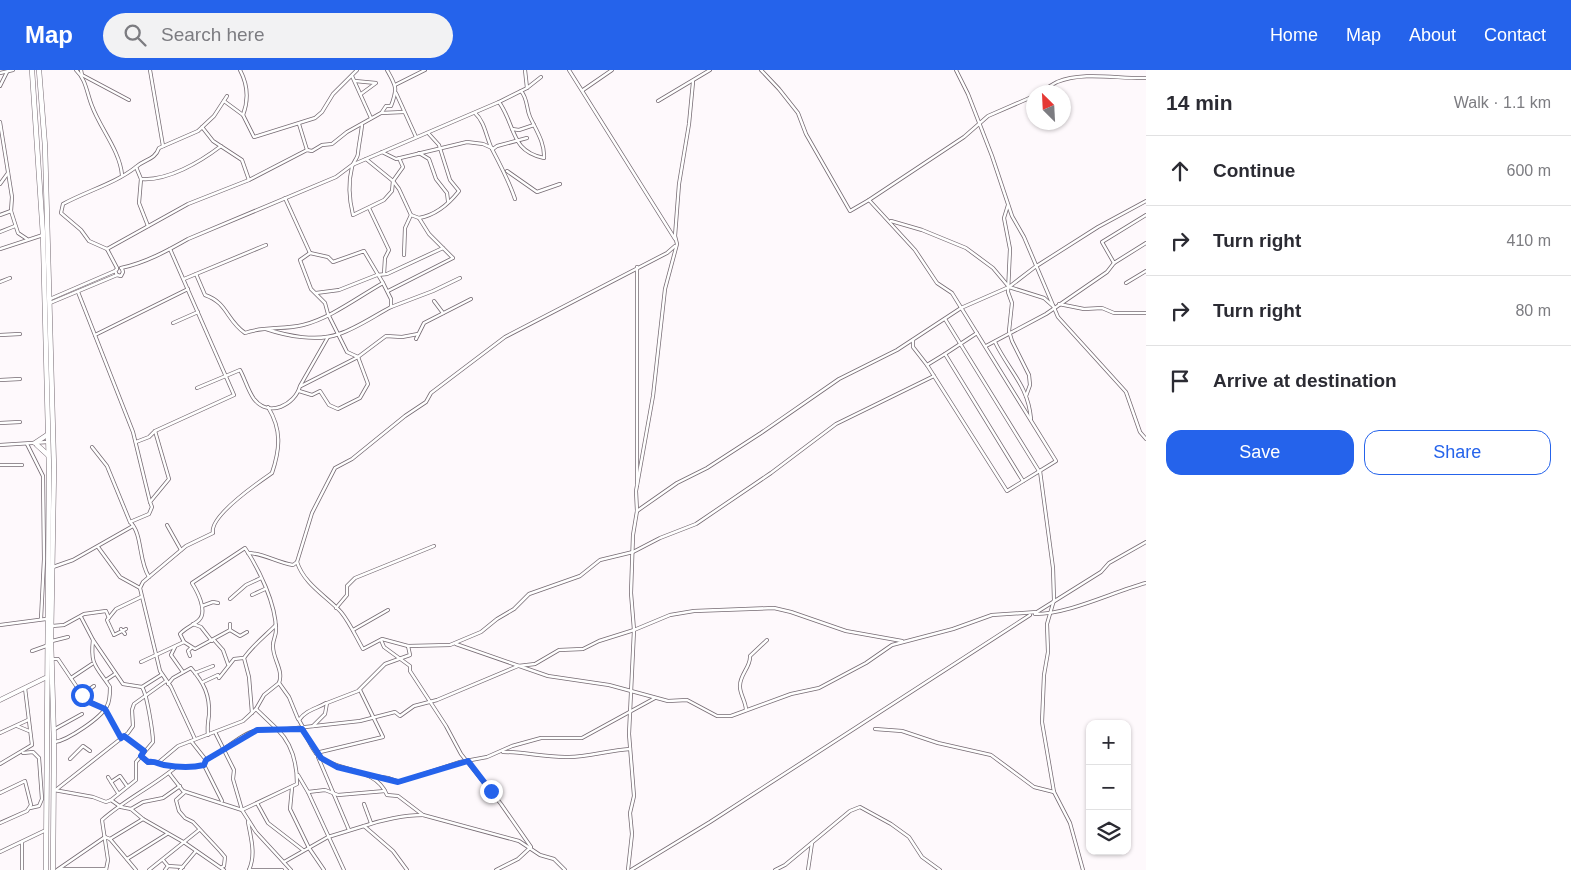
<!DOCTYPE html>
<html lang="en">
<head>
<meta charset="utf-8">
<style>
  body { margin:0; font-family:Helvetica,sans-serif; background:#f2f2f3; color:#2b2b33 }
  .controls { position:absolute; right:15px; bottom:15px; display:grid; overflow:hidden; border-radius:10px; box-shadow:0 1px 4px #0004 }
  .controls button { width:45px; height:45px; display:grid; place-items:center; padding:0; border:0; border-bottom:1px solid #e1e1e2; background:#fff; color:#2b2b33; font:25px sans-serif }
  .compass { position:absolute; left:1026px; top:15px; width:45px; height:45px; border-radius:50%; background:#fff; box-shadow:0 1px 4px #0004; rotate:336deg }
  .stop { position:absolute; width:15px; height:15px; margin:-11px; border:4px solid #2563eb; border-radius:50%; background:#fff }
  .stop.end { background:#2563eb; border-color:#fff; box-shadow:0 1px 5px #0008 }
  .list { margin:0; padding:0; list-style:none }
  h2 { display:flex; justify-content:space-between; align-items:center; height:65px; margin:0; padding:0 20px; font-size:21px }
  h2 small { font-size:16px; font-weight:400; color:#7c7c81 }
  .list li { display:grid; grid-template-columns:32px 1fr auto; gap:15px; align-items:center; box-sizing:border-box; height:70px; padding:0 20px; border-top:1px solid #e1e1e2 }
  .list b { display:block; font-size:19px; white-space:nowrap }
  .list em { font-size:16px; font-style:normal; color:#7c7c81 }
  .actions { display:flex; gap:10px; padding:15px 20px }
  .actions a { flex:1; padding:11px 0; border:1px solid #2563eb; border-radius:15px; text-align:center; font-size:18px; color:#2563eb }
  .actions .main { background:#2563eb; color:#fff }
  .icon { flex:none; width:28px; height:28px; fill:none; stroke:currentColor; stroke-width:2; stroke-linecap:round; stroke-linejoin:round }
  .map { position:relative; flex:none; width:1146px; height:800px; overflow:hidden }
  header { display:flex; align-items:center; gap:30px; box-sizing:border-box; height:70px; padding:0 25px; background:#2563eb; color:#fff }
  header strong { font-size:24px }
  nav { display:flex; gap:28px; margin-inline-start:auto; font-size:18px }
  .search { width:350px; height:45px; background:#f2f2f3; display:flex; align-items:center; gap:12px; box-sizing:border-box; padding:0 18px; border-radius:28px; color:#7c7c81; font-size:19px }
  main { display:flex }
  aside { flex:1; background:#fff }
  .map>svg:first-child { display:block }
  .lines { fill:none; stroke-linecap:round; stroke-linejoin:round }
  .street-casing { stroke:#756a72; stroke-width:4 }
  .secondary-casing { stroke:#756a72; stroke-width:5 }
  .highway-casing { stroke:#756a72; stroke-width:5.5 }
  .street { stroke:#fff; stroke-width:2.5 }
  .secondary { stroke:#fff; stroke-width:4 }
  .highway { stroke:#fff; stroke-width:4.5 }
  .route { stroke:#2563eb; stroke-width:6 }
</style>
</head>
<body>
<header>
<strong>Map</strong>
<div class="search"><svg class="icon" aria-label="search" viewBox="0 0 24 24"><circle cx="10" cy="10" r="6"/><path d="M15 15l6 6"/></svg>Search here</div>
<nav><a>Home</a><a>Map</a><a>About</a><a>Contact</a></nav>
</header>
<main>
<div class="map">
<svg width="1146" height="800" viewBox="0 0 1146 800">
  <rect width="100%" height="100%" fill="#fef9fc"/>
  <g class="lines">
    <defs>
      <g id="street">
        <path d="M76,0C86,9 87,24 92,36C100,58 120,81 122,105"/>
        <path d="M81,0L82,5L129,30"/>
        <path d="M150,0L163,76"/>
        <path d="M240,0C248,15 249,29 243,45"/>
        <path d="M525,0L527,18"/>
        <path d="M569,0L675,169"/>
        <path d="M761,0L779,19L798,43L806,64L850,141L869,130L915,180L937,213L952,223L1056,391L1007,421L927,295L945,284"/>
        <path d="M956,0L968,24L992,86L1012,146L1024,167L1058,247L1126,322L1140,362L1146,369"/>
        <path d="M0,3L13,0"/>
        <path d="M352,6L371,48"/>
        <path d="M355,11L376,13L361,24"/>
        <path d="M395,15L425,0"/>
        <path d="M0,16L7,2"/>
        <path d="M583,20L612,0"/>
        <path d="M1040,22C1046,19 1051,15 1057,12C1084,1 1118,9 1146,8"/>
        <path d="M396,23L416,67"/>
        <path d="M224,31L243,45L254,67L315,48L322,42L333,24L357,0"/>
        <path d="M658,31L710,0"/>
        <path d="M499,32C516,56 510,81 544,88C545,73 536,60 530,47C526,38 528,29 521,21"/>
        <path d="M382,42L386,36H391C398,18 396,16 387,0"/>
        <path d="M475,43C485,52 486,67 492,79C501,96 509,111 515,129"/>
        <path d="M0,52L12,127L11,141L18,163L27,169"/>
        <path d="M299,54L307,80"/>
        <path d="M362,55C361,65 359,73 358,83C358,88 353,92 352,97C348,113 349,129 353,145L384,130L392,121L393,111L403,97L399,88"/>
        <path d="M202,57L213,71L242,90L249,110"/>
        <path d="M512,59L519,60L534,55"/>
        <path d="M493,79L497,76L527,68"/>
        <path d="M382,82L396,89L467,72L483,74L492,78"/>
        <path d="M419,83L429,89L436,109L447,123L448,131"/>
        <path d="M366,89L393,111L399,119L411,145L419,148L429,164L453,188L388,221"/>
        <path d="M136,97L141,109L139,133L148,156"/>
        <path d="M507,101L537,122L560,114"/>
        <path d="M141,109C168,111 200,92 221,76"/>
        <path d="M0,114L8,103"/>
        <path d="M285,128L310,183"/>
        <path d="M869,130L964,67L988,46L1034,26"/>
        <path d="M1008,135L1004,148L1010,179L1008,222L1012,233L1009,261L1012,271L1029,305L1030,315L1026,326"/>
        <path d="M369,138L389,180L385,188L384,204"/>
        <path d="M0,145L11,141"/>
        <path d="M1146,145L1102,172L1114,193L1146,173"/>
        <path d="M419,148C436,145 448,135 459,121L450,110L439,75L429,64"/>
        <path d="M891,151L922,160L966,178L993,198L1009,217L1044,228L1053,236"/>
        <path d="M0,162L15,156"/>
        <path d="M0,179L43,165"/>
        <path d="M107,179L89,171L81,160L61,143L63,134C87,121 116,113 136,97C145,89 155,90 159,78L198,61L214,46L227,26"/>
        <path d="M404,185L405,158L411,145"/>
        <path d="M117,198L107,179L188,134L249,110L307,80L312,81L322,75L332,74L347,62L381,43L404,42"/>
        <path d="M121,198C145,193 167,181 188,169L336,107L352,95L499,32L527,18L541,7"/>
        <path d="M115,201L117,205L121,206L123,202L122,199"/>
        <path d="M196,204L205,225C228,233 226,250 245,263C263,256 284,260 303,255C331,248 358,227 383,213L391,229V237C374,246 357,258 339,264C317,272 287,266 266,259"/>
        <path d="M184,209L266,175"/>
        <path d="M0,212L10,208"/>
        <path d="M1126,213L1146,201"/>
        <path d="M78,222L133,362L150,432"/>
        <path d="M316,223L339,220L377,205L387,204L443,178"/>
        <path d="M50,229L115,201L117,199"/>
        <path d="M434,231L443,243"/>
        <path d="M50,233L117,205"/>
        <path d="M1059,234L1084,239L1102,238L1114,243H1146"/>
        <path d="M391,237L433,221L460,208"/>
        <path d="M945,249L1039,401"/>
        <path d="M173,253L198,242"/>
        <path d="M977,263L945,284L1023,411"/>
        <path d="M0,265L20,264"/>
        <path d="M95,265L188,219"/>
        <path d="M416,269L424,253L471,229"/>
        <path d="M913,270V277L927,295"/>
        <path d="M995,272C1009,301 1028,315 1031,349"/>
        <path d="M986,276L1046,244L1107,202L1114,193"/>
        <path d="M0,310L20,309"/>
        <path d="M301,316L358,287L386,266L402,267L418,264"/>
        <path d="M197,318L240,300C245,309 248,321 254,329C269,348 295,335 300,316L328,267"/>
        <path d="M299,321L312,325L320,321L329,335L338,339L360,328L368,314L358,287L347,282L328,244L325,233L311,219L300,190L310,183L328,187L333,192L364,181L383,213"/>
        <path d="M0,353L20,352"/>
        <path d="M136,372L149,367L155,361L234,325L170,179"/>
        <path d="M27,374L43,406L44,489L41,549"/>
        <path d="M0,375L48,372"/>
        <path d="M92,377L107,396L130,452"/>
        <path d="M0,395H22"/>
        <path d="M1040,401L1053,498L1054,530L1047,554L1048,582L1044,605L1042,652L1054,722L1070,753L1083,800"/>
        <path d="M637,415V197"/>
        <path d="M637,441L677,413L707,398L761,363L839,309L897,280L961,238L1009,217L1035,197L1098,157L1146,131"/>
        <path d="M167,455L181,480"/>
        <path d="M98,477L120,507L140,518"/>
        <path d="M248,483C263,483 278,493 293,495L297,492C304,514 326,526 341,542C350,553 356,567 363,579L382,569L408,576L450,575L481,562L497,549L514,539L529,524L580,506L600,490L633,482L660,468L696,454L771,403L836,354L934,306"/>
        <path d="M297,492L312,443L335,398L352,389L405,346L426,332L431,323L505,267L667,183L675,176"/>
        <path d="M53,497L73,490L133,456"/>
        <path d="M149,507C138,490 143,464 130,452L149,444L152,437L150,432L169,409L155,361"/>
        <path d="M252,525L265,519"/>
        <path d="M230,529L246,515L261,508"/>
        <path d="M202,536L213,532L218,533"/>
        <path d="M336,538L347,525V516L355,508L434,476"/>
        <path d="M1035,544C1070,544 1112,522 1146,513"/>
        <path d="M193,554L201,557L212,571"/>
        <path d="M230,554V560"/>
        <path d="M0,555L46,549"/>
        <path d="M52,556L64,555L84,544L106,541L109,548"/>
        <path d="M121,559L125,564"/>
        <path d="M126,559L114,565L107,550L116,539L141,527"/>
        <path d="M353,560L388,540"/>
        <path d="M93,570L123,614L142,617L161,605"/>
        <path d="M214,570L223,580L228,594"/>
        <path d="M381,570L384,577L410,596V601L446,656L461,684L501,734L531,777L518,789L496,800"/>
        <path d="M52,571L68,567"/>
        <path d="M456,574L548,606L609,615L668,631L687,630L717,646H731L791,624L819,618L866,593L892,575L953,559L992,545L1037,542L1101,502L1109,493L1146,472"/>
        <path d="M175,577L171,585L183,602"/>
        <path d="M32,581L46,576"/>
        <path d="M190,586L188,581L191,578"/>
        <path d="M51,589H58L60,592L85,629L105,639L121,668"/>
        <path d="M141,592L184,572"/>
        <path d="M195,603L213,596"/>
        <path d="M71,608L92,594"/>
        <path d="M106,610L115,604"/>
        <path d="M203,612L218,605L219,608L234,589L243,588"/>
        <path d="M279,613L289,627L298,649"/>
        <path d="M168,614L173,608L191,598C204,613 210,625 209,645C208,652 207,657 208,665"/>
        <path d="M81,625L94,616"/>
        <path d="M256,639L278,660L360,651L395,642L400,646L414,636L437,630L518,596L535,594L559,580L583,579L599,571L634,560L670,545L694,541L774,538L791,542L846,561L902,571"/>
        <path d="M746,640C746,632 740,624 740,617C739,605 751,597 750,586L767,570"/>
        <path d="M252,643L249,607L244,588C253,575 265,566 276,555"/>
        <path d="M17,656L29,661"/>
        <path d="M313,656L325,644L327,633L358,621L385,594L410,585L408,576"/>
        <path d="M301,659C309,667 311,682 321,688C342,702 376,698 387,725L398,726L423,745L519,771L540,785L554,789L565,800"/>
        <path d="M304,659L299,650C306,640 316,639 326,633"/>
        <path d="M875,659L902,661L938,673L991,685L1034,717L1054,722"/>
        <path d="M53,660L82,644"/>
        <path d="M0,663L28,650"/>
        <path d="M124,666L144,681"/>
        <path d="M195,669L171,617L160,601L140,518L143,512L186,476L213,463C209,446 259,412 272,403C280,379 282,360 268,337"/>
        <path d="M191,671L206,690"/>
        <path d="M55,672C68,670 101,648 107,636C110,631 110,623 110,617C96,596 90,595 93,570L81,547"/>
        <path d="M503,682C526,682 547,688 569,687C588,687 610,680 630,679"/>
        <path d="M23,683L33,682L39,688L42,729L39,736L30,738"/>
        <path d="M316,683L383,667L360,620"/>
        <path d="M141,686L148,693C156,691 158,694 164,695C176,697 192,698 204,695L206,690C222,683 241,663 258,660C265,659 272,660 278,660C292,674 297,695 297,714L242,740L233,709L234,700L215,662"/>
        <path d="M318,687L349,760"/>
        <path d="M70,689L83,676L90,681"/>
        <path d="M159,692L178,676L243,651L256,639L264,625L279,613C284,600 272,588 273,575C273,570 276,566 276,560C276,534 259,499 245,478L192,513C197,521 208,541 199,550C194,555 185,558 180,564L184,572L195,579L230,560L240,566L247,562"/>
        <path d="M0,694L32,675L25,618"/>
        <path d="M204,695L222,731"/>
        <path d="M169,703L183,721L242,740L256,762L291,800"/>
        <path d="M298,705L308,722L344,800"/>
        <path d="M367,705L388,708L399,712L460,692L487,687L512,676L541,668H582L655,628"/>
        <path d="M108,707L118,723"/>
        <path d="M111,712L120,706L127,716"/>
        <path d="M292,718L290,739L309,778L324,800"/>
        <path d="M57,719L128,663L133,656L132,640L134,634L166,611"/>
        <path d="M54,720L93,727L106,732L111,730L121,737L131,739L143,749L185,773L224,800"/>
        <path d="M185,722L176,730L179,741L185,748L193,752L220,781L225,787L224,796L222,797"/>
        <path d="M308,722L325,720L338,725L385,721"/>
        <path d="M0,723L25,711L31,735L27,741L0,753"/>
        <path d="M111,730L136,710V692L153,672C153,663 147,624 142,617"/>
        <path d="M257,733L268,753L303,780"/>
        <path d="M364,734L371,753"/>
        <path d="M131,739L143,732L163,728L180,716"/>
        <path d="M248,752C251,769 256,784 249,800"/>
        <path d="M364,756C381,750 405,745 423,745"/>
        <path d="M105,767L110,769L136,800"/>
        <path d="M110,769L143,749"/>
        <path d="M0,782L46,760"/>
        <path d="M127,789L167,764"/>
        <path d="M163,790L168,796L165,800"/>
        <path d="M284,792L328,767L364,756L393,781L407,800"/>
        <path d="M168,796L183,797"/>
        <path d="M60,799H106"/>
        <path d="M22,800V772"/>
        <path d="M57,800L105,767"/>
        <path d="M106,800L108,790L102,750C124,730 152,717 176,697"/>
        <path d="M149,800L199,760"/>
        <path d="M180,800L196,781"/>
        <path d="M249,800H282"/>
        <path d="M628,800L632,764L630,743L634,726L629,664L634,560L631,523L633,465L637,441L636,421L653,326L665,219L677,174L675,166L679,114L689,54L693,12"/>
        <path d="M631,800L710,752L1030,545"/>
        <path d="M775,800L785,795L850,741L860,737L891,754L909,767L922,787L940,800"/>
        <path d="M808,800L812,773"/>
      </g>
      <path id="secondary" d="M0,630L45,608"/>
      <g id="highway">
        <path d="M32,0L43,165L49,399L46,800"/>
        <path d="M39,0L45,76L54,398L51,571L54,672L53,800"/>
        <path d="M35,373L47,365"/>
        <path d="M37,375L48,385"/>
      </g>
    </defs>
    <use href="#street" class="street-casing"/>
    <use href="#secondary" class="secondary-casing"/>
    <use href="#highway" class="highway-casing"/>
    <use href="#street" class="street"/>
    <use href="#secondary" class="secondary"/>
    <use href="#highway" class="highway"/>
  </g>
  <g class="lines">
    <path class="route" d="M82,625L89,632L105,639L121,668L124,666L144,681L141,686L148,692C156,691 158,694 164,695C176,697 191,698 204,695L206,690L257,660L302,659L321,688L337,697L398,712L468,691L491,721"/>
  </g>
</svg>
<div class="controls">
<button>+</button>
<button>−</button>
<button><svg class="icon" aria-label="layers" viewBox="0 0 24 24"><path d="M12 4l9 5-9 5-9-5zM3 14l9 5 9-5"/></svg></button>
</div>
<svg class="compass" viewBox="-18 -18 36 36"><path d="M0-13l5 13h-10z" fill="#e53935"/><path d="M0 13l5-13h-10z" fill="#7c7c81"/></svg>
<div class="stop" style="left:82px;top:625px"></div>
<div class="stop end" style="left:491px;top:721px"></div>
</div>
<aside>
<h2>14 min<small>Walk · 1.1 km</small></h2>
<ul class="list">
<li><svg class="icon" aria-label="ahead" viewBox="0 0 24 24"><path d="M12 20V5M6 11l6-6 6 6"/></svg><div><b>Continue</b></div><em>600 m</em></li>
<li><svg class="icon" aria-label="right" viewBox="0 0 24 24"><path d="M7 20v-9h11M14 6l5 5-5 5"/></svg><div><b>Turn right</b></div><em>410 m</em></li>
<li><svg class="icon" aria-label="right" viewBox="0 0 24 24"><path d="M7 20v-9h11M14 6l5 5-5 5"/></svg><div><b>Turn right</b></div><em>80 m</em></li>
<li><svg class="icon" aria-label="arrive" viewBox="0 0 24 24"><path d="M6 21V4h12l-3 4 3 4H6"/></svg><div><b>Arrive at destination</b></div></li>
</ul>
<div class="actions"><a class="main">Save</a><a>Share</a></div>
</aside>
</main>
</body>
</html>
